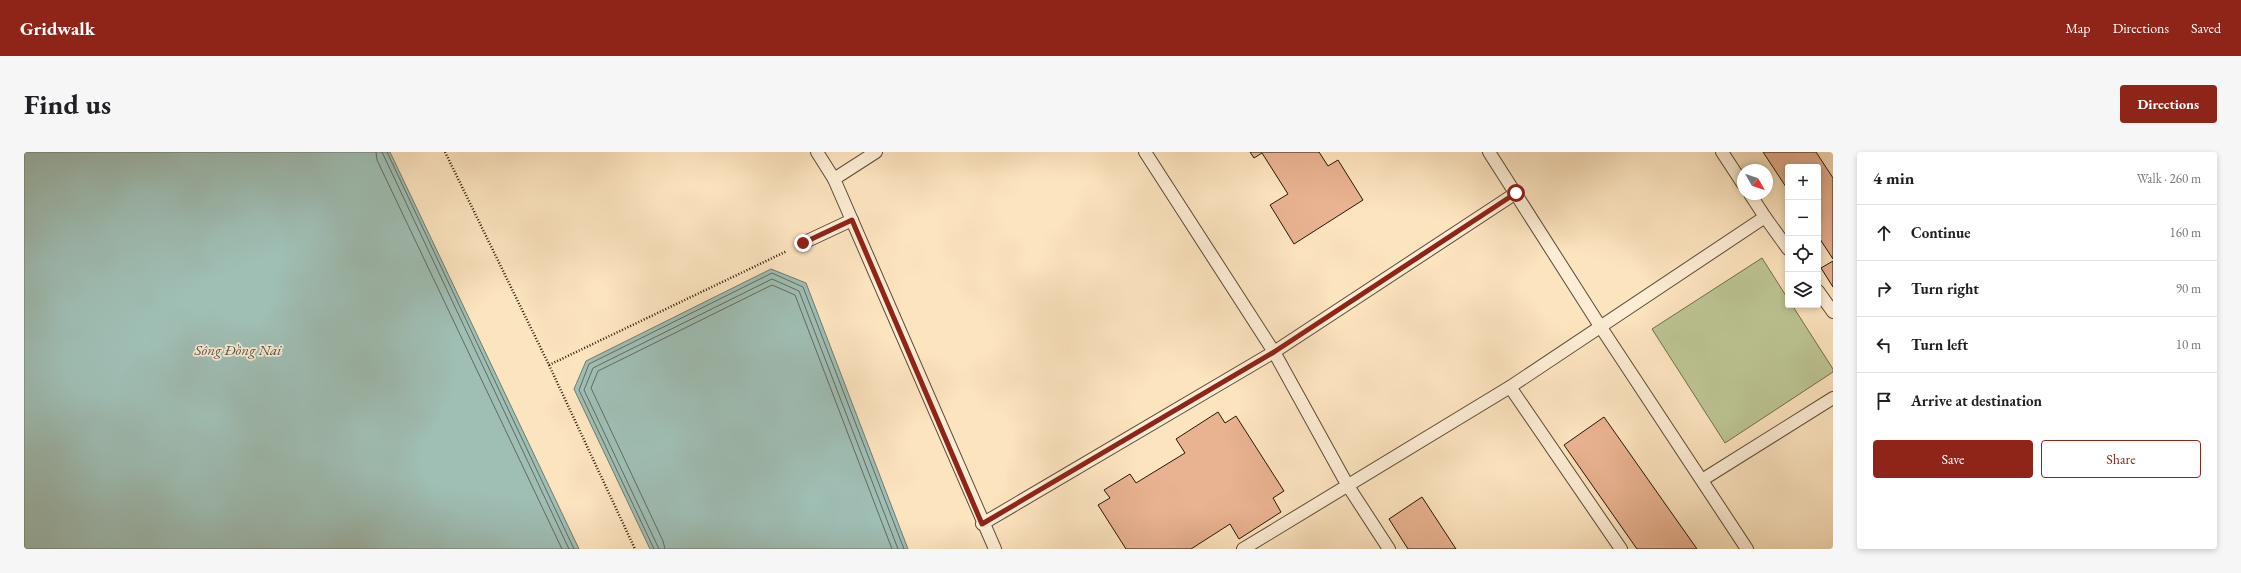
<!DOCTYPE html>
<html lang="en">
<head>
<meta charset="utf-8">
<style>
  body { margin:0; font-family:"EB Garamond",serif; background:#f6f6f6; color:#202124 }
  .controls { position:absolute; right:12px; top:12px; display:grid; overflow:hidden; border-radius:4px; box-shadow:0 2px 6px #0003 }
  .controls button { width:36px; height:36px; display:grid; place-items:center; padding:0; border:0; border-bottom:1px solid #e0e0e0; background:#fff; color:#202124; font:20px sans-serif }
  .compass { position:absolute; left:1713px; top:12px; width:36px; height:36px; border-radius:50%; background:#fff; box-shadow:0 2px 6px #0003; rotate:130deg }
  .stop { position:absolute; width:12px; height:12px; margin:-9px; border:3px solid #8f2418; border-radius:50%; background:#fff }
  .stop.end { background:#8f2418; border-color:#fff; box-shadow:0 1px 4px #0008 }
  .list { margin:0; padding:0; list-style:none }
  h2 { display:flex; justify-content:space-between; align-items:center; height:52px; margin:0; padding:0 16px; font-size:17px }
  h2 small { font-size:13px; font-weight:400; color:#757577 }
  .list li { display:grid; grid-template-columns:26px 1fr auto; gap:12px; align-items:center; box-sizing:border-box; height:56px; padding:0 16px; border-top:1px solid #e0e0e0 }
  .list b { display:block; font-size:15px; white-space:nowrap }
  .list em { font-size:13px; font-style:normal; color:#757577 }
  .actions { display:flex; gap:8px; padding:12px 16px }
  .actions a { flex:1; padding:9px 0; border:1px solid #8f2418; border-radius:4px; text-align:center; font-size:14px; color:#8f2418 }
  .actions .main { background:#8f2418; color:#fff }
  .icon { flex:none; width:22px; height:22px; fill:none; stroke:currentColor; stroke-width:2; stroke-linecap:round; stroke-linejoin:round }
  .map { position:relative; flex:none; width:1809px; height:397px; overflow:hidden; border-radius:4px }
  header { display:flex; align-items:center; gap:24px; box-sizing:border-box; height:56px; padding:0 20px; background:#8f2418; color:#fff }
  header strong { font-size:19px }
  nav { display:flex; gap:22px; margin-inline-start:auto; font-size:14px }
  .intro { display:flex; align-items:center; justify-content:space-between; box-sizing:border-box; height:96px; padding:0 24px }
  h1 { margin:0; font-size:28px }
  .button { padding:10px 18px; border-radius:4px; background:#8f2418; color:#fff; font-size:14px; font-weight:700 }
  main { display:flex; gap:24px; padding:0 24px }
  aside { flex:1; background:#fff; border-radius:4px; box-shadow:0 2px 6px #0003 }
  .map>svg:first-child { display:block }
  .green { fill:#bdc594; stroke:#706e4e }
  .water { fill:#9fbeb4; stroke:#6e7b6f }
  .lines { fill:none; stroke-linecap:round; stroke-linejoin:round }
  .shore { stroke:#626a5e; stroke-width:1 }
  .building { fill:#e9b291; stroke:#241707 }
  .service-casing { stroke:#5a4a35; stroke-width:14 }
  .path { stroke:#241707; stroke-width:2.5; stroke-dasharray:1 2; stroke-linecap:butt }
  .service { stroke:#fdedd5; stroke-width:12 }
  .route { stroke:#8f2418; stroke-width:5 }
  .labels { text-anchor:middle; stroke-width:3.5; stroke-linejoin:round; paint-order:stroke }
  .water-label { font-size:15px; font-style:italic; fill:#4f5144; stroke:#fdedd5 }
</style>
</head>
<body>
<header>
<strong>Gridwalk</strong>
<nav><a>Map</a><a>Directions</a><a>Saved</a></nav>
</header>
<div class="intro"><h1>Find us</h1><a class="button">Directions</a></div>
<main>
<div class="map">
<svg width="1809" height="397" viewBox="0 0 1809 397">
  <rect width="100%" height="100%" fill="#fce4bf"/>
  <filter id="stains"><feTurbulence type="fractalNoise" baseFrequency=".005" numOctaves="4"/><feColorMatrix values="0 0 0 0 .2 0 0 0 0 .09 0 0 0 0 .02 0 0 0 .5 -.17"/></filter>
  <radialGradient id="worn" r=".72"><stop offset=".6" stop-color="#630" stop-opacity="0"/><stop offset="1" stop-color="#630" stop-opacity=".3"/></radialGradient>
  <path class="green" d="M1738,106L1764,147V153H1768L1809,217V220L1701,291L1628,177Z"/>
  <g class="water">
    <path d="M0,0H366L555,397H0Z"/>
    <path d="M747,117L782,131L884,397H626L550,237L562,209Z"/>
  </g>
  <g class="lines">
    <g class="shore">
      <path d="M352,0L353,8L538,397"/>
      <path d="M358,0L545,397"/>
      <path d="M363,0L550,397"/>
      <path d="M630,397L555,238L565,212L748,121L779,135L880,397"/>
      <path d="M635,397L560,238L569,216L748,127L775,139L874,397"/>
      <path d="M641,397L639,389L567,236L574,219L748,133L771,143L868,397"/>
    </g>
  </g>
  <g class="building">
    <path d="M1226,0H1295L1304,14L1314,8L1339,48L1270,92L1246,53L1264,42L1238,1L1230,6Z"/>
    <path d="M1739,0H1792L1809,26V107L1794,84V15H1764V38Z"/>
    <path d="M1809,109V135L1797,116Z"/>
    <path d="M1194,260L1201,271L1212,264L1260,339L1249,346L1257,360L1215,387L1206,372L1167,397H1102L1074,353L1086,346L1080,338L1106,322L1112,331L1161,301L1152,287Z"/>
    <path d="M1580,265L1673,397H1613L1540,293Z"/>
    <path d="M1398,345L1432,397H1384L1365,367Z"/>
  </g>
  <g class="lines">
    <defs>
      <g id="service">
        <path d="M793,0L810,27"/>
        <path d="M852,0L810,27L971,397"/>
        <path d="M1121,0L1250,200L1324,334L1365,397"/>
        <path d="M1465,0L1576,174L1723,397"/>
        <path d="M1698,0L1719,32"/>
        <path d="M1726,42L1741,65"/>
        <path d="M779,91L828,68"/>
        <path d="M1794,139L1809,160"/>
        <path d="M1486,235L1597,397"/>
        <path d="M1678,328L1809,246"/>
        <path d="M958,372L1250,200L1492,41"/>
        <path d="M1219,397L1486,235L1741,65L1764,97"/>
      </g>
    </defs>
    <use href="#service" class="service-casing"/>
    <g class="path">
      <path d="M421,0L525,213L611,397"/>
      <path d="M525,213L763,99"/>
    </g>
    <use href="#service" class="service"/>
  </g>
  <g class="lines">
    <path class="route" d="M779,91L828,68L958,372L1250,200L1492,41"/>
  </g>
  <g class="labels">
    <g class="water-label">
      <text x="214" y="203">Sông Đồng Nai</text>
    </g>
  </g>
  <rect width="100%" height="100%" filter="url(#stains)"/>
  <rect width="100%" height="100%" fill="url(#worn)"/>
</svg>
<div class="controls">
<button>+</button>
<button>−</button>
<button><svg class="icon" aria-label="locate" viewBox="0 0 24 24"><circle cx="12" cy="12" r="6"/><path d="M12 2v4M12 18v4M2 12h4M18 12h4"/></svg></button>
<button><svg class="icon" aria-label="layers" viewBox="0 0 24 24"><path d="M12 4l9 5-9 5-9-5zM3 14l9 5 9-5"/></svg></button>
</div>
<svg class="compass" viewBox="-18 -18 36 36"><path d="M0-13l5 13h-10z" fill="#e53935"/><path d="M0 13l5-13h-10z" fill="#757577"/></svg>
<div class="stop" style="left:1492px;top:41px"></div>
<div class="stop end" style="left:779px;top:91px"></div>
</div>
<aside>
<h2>4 min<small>Walk · 260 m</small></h2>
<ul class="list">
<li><svg class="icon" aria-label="ahead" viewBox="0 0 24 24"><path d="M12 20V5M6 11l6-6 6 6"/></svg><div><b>Continue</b></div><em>160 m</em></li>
<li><svg class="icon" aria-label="right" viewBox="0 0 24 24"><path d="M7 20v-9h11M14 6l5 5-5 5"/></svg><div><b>Turn right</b></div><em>90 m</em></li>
<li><svg class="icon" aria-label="left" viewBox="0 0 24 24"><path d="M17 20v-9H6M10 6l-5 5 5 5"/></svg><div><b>Turn left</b></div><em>10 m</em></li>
<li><svg class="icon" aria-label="arrive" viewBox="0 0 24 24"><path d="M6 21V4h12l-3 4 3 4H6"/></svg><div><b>Arrive at destination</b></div></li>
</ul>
<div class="actions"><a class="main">Save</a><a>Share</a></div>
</aside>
</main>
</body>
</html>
